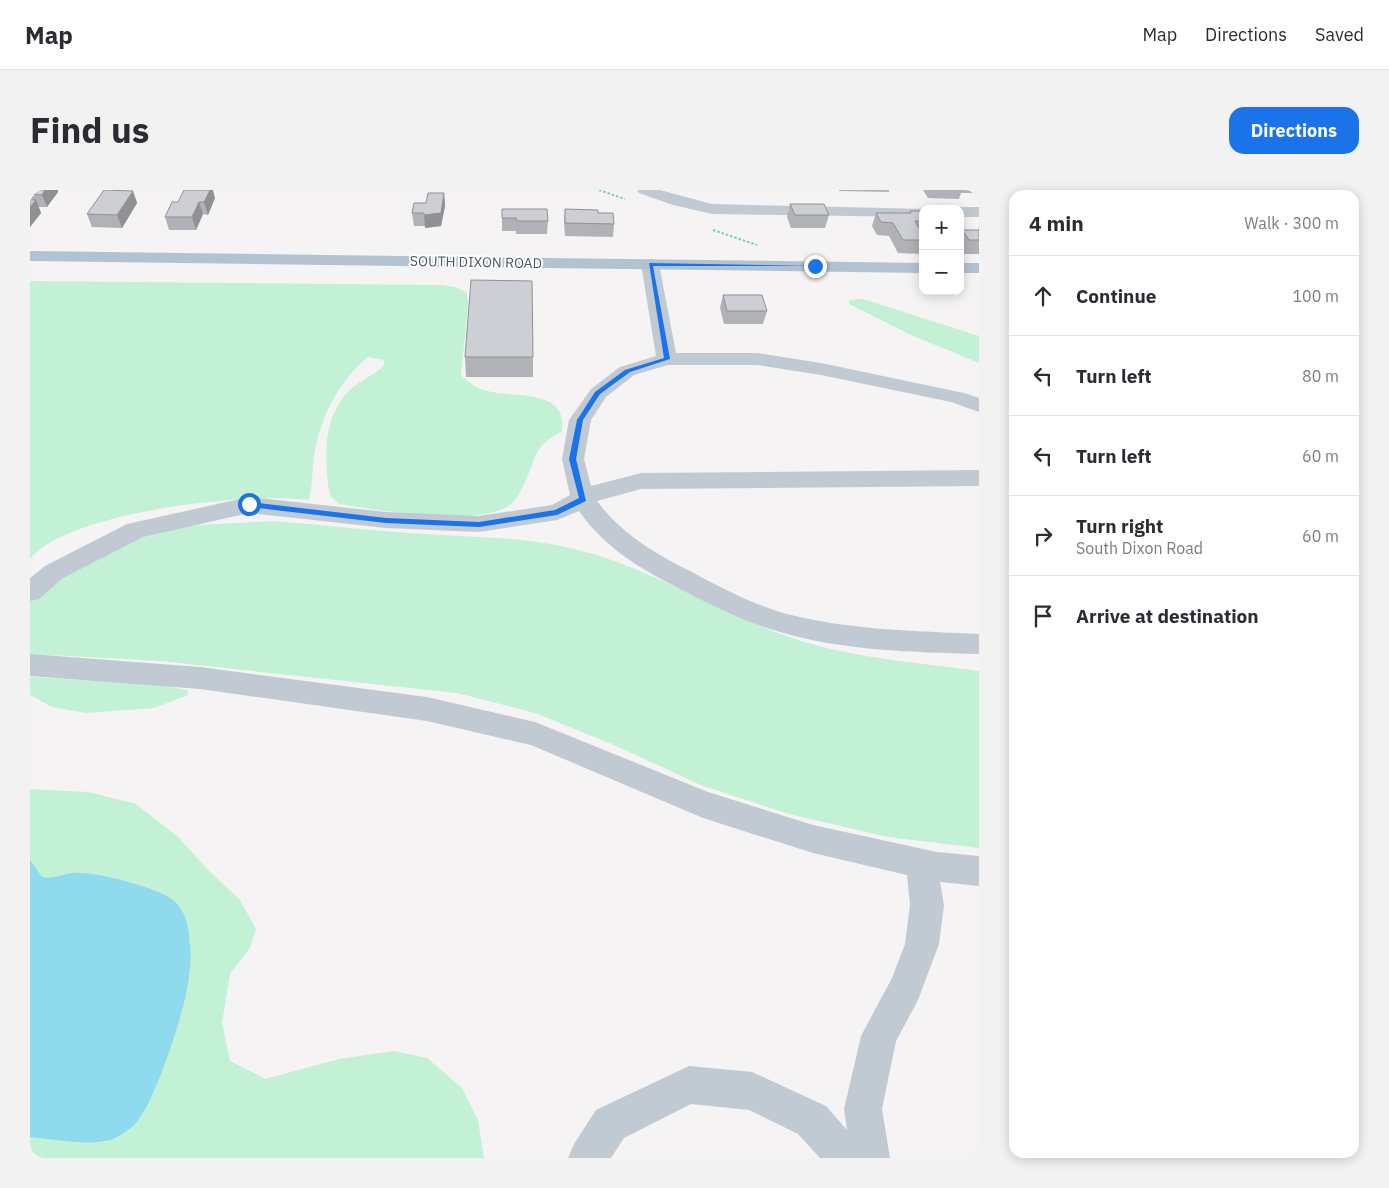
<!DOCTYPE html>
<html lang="en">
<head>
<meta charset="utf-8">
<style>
  body { margin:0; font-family:"IBM Plex Sans",sans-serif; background:#f2f2f3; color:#2b2b33 }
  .controls { position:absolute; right:15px; top:15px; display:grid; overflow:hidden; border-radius:10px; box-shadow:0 2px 12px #0003 }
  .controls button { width:45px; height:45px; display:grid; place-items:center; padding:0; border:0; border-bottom:1px solid #e1e1e2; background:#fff; color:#2b2b33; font:25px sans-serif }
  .stop { position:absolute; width:15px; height:15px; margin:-11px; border:4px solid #1a73e8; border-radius:50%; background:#fff }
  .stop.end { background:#1a73e8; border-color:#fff; box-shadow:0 1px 5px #0008 }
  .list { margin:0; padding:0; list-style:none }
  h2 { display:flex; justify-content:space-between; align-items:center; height:65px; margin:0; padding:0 20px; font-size:21px }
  h2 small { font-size:16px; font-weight:400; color:#7c7c81 }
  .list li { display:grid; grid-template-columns:32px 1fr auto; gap:15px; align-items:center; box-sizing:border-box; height:80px; padding:0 20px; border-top:1px solid #e1e1e2 }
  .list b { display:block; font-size:19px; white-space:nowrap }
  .list p { margin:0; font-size:16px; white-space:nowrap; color:#7c7c81 }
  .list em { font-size:16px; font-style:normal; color:#7c7c81 }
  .icon { flex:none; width:28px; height:28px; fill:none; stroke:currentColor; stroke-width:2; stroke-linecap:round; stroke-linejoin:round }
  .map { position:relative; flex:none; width:949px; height:968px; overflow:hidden; border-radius:15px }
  header { display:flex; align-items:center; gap:30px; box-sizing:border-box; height:70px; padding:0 25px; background:#fff; border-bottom:1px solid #e1e1e2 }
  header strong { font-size:24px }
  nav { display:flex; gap:28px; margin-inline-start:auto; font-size:18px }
  .intro { display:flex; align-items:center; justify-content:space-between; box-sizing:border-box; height:120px; padding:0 30px }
  h1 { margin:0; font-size:35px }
  .button { padding:12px 22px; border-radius:15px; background:#1a73e8; color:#fff; font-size:18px; font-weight:700 }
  main { display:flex; gap:30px; padding:0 30px }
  aside { flex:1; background:#fff; border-radius:15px; box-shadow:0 2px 12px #0003 }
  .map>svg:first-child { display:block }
  .green { fill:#c3f1d5 }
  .water { fill:#90daee }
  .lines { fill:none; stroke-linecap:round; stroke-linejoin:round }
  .path { stroke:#7ad0a6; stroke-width:2; stroke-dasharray:2.5 2; stroke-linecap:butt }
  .minor { fill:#c1cad2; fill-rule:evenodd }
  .major { fill:#b3c2d1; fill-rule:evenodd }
  .wall { fill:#b0b2b7 }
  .shaded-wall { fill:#909195 }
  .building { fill:#cdcfd5; stroke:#909195 }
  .route { fill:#1a73e8 }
  .labels { text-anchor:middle; stroke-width:4; stroke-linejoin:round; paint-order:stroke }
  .far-street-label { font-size:14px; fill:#4a5661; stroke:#fff }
</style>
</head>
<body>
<header>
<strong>Map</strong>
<nav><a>Map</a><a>Directions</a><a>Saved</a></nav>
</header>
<div class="intro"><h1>Find us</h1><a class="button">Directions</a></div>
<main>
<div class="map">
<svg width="949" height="968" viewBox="0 0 949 968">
  <rect width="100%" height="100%" fill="#f5f3f3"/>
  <g class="green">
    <path d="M0,91L411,95L426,97L437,103L438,116L431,185C439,193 447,199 457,201C485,208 538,198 532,241C526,245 518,249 513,254C502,265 496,302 481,314C453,338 346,320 309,314C307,312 303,309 301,306C298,300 298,290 297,283C295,257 296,231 312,209C323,193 340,188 354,176V170L338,167C310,190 292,224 285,260C282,277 283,293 279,310C220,302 38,321 0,369Z"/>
    <path d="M833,109L949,146V173L881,145L819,114V110Z"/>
    <path d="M244,331C294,335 344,341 394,344C443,347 492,347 540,358C624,377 695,429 778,453C833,469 892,473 949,481V658L858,647L759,624L673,596L584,555L505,523L427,503L130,471L0,464V409L25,387L115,343L169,335Z"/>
    <path d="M0,487L125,494L157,500L158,505L124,518L56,523L22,517L0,505Z"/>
    <path d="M0,599L58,602L106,614L148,647L179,681L210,710L226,739L220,758L200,784L192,833L200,871L235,889L309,869L364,861L397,868L432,898L448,930L454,968H0Z"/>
  </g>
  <path class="water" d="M0,670L12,687C24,689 30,685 41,683C63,681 121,696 140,708C156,718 159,738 160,755C162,769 159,790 156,804C151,830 122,922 102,937C97,941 87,948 80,950C58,956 22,949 0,947Z"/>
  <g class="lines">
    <g class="path">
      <path d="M569,0L595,9"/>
      <path d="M683,40L727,55"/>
    </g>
    <g class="minor">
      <path d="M607,0H630L682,14L899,19H893V27L682,24L643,15L609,3Z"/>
      <path d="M930,17H949V27H930V19H924Z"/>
      <path d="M620,69L626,70L629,74L646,163H727L791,173L934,203L949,208V222L921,212L791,185L727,175H638L604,185L576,207L561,230L554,269L561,296L611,283L949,280V296L611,299L567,311C591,343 625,364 660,381C690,397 723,415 757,424C819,440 885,441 949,444V464C883,462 814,461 750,442C714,432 679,414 646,397C608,377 574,357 549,321L527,330L449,342L356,338L219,323L113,347L33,388L9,409L0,411V388L15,376L97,334L219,307L356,322L449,326L522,315L540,305L532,269L539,230L561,199L590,177L626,166L611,74L614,70Z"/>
      <path d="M0,464L170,477L397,507L505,532L678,602L783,635L907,662L949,666V696L910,692L914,715L909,754L888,810L866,851L852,919L860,968H790L768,944L719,920L661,914L594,948L581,968H538L544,954L566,920L659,876L722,882L796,916L817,940L814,919L831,846L862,788L875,754L880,715L877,685L783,663L673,628L501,555L397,531L170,499L0,486Z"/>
    </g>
    <g class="major">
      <path d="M0,61L893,73V83L0,71Z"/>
      <rect x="930" y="73" width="19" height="10"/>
    </g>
  </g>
  <g class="wall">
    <path d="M0,0H28V2L17,17H9L11,23L0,37Z"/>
    <path d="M809,0H859V2L809,1Z"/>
    <path d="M893,0H947L946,3H931L929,9L898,8Z"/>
    <path d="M103,1L107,13L92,38L62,37L57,24Z"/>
    <path d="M414,3L415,16L411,36L395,38V36H384L382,23L396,13Z"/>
    <path d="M185,8L178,25L173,24L166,40H139L135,27L148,12Z"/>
    <path d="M760,14L799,25L795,38H761L757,27Z"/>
    <path d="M472,19L518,31L517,44H486V41H472Z"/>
    <path d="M535,19L568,23L584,34L583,47L535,46L534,32Z"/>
    <path d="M880,21H893V59L891,64L868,63L859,46L847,45L842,36L846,23H879Z"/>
    <path d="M949,37V64H933L930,59V44L932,40H948Z"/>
    <path d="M693,105L737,121L733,134H694L690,118Z"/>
    <path d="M435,167H503V187H436Z"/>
  </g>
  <g class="shaded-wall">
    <path d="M15,0H28V2L17,17L12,5Z"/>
    <path d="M180,0H183L185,8L178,25L174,12Z"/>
    <path d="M103,1L107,13L92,38L87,25Z"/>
    <path d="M414,3L415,16L411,36L395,38L394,25Z"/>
    <path d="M6,10L11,23L0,37V17Z"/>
    <path d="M169,12L173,24L166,40L162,27Z"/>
  </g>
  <g class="building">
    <path d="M0,0H15L12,5L0,4Z"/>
    <path d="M74,0L103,1L87,25L57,24Z"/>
    <path d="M154,0H180L174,12H169L162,27H135L142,12H148Z"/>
    <path d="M398,3H414L411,23L394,25V23H382L384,13H396Z"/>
    <path d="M0,10H6L0,17Z"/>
    <path d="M760,14H794L799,25H765Z"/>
    <path d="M472,19H517L518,31H487L486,28H472Z"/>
    <path d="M535,19L568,20V23H583L584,34L535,33Z"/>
    <path d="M880,21H893V31H885L893,45V50H873L863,33L851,32L846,23H881Z"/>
    <path d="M932,40H949V50H939Z"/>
    <path d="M441,90L502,91L503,167H435Z"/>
    <path d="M693,105H732L737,121H697Z"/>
  </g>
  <path class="route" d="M619,73L788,76H623L640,169L600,182L570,204L553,230L546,269L556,311L527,325L449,337L356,333L219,317L216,314L219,312L356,328L449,332L525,320L549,308L539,269L547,230L565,202L595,180L634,168Z"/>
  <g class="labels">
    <g class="far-street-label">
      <text transform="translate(446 72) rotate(1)" y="5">SOUTH DIXON ROAD</text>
    </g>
  </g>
</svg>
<div class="controls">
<button>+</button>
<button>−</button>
</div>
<div class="stop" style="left:219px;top:314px"></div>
<div class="stop end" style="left:785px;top:76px"></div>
</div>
<aside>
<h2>4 min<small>Walk · 300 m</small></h2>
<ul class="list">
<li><svg class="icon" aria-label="ahead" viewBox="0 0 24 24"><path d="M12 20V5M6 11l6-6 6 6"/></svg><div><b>Continue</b></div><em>100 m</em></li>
<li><svg class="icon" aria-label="left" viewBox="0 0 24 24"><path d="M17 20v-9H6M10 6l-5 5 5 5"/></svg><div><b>Turn left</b></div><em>80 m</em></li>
<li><svg class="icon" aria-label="left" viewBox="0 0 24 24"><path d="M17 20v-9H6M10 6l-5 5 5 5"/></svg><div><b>Turn left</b></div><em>60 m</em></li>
<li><svg class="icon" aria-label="right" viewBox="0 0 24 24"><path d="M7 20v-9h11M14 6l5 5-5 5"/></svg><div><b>Turn right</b><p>South Dixon Road</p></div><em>60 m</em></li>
<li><svg class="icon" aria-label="arrive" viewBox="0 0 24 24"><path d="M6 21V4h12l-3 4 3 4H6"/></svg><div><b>Arrive at destination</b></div></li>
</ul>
</aside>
</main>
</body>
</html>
